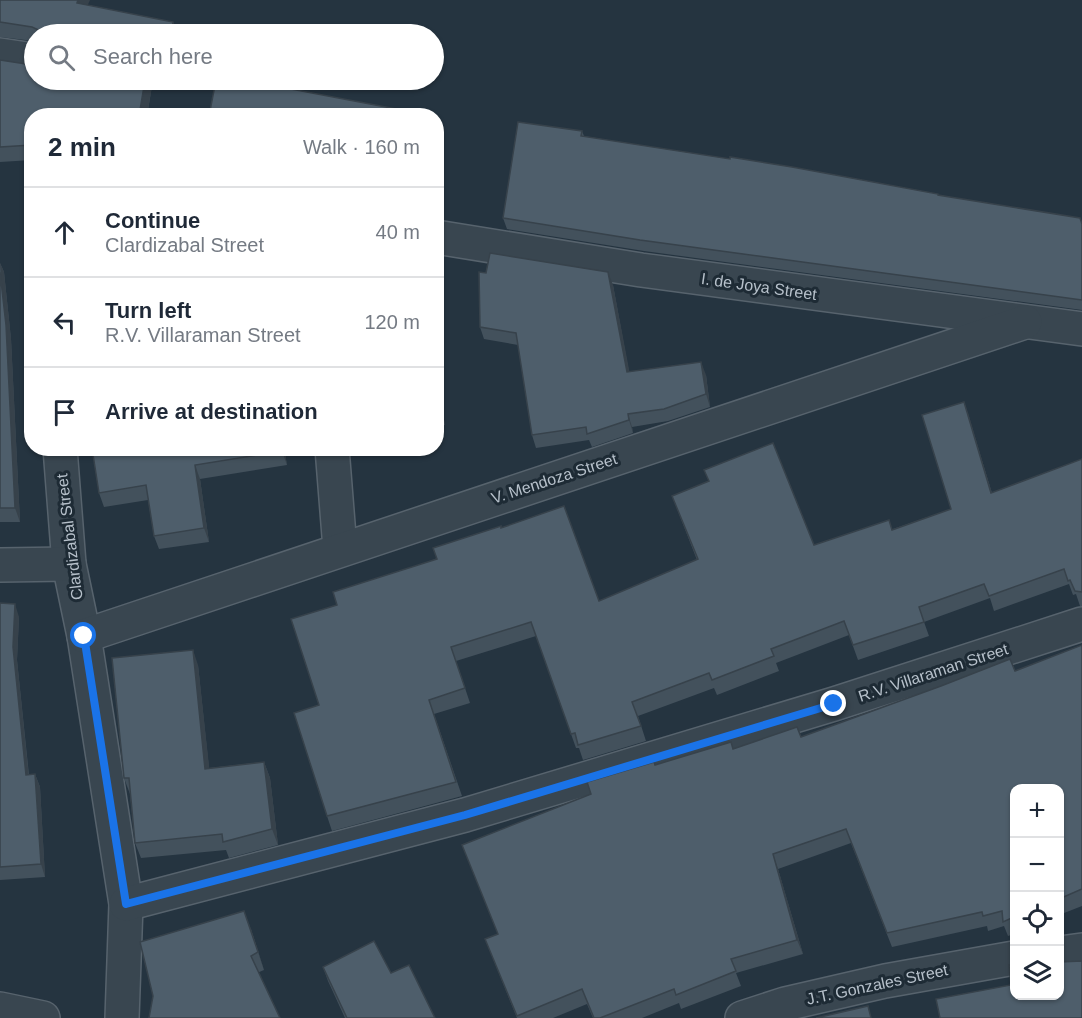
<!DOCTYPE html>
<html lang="en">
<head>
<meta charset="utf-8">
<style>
  body { margin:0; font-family:Arial,sans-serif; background:#f6f6f7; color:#1f2937 }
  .controls { position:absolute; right:18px; bottom:18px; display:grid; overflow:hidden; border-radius:12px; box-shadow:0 2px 4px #0004 }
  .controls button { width:54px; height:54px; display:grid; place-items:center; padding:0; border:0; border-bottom:2px solid #e0e1e3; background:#fff; color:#1f2937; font:30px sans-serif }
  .stop { position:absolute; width:18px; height:18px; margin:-14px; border:4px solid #1a73e8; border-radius:50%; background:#fff }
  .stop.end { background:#1a73e8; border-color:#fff; box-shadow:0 2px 6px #0008 }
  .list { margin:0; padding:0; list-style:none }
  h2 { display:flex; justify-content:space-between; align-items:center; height:78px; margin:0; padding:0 24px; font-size:26px }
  h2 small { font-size:20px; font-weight:400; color:#747a83 }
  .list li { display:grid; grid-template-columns:39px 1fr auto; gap:18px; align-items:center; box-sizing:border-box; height:90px; padding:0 24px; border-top:2px solid #e0e1e3 }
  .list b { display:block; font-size:22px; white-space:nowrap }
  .list p { margin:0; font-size:20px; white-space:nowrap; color:#747a83 }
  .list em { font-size:20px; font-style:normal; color:#747a83 }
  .icon { flex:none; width:33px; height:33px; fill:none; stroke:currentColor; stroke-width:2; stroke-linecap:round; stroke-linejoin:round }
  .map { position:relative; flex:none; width:1082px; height:1018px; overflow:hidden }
  .search { position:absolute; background:#fff; box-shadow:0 2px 4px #0004; left:24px; top:24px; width:420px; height:66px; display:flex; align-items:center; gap:15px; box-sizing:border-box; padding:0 21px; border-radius:33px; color:#747a83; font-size:22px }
  .panel { position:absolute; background:#fff; box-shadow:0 2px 4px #0004; left:24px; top:108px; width:420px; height:348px; border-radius:24px }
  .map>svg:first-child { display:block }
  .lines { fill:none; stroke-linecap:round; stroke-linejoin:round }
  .minor-casing { stroke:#57636d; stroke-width:36 }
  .minor { stroke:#394650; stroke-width:33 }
  .wall { fill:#43515c }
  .shaded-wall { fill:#37424b }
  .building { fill:#4e5e6b; stroke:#37424b; stroke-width:1.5 }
  .route { stroke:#1a73e8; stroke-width:8 }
  .labels { text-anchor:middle; stroke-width:6; stroke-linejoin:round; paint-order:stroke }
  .street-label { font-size:16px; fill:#b6c0ca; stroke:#1e2b35 }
</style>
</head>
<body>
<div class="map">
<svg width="1082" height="1018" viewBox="0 0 1082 1018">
  <rect width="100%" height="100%" fill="#253440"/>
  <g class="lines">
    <defs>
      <g id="minor">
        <path d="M0,55L34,60"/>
        <path d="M436,237L641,270L1082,329"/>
        <path d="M60,448L69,564L84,636L126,904L122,1018"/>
        <path d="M332,448L340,549"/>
        <path d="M0,565L69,564"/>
        <path d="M84,636L1025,322"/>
        <path d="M126,904L465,815L834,704L1082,624"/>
        <path d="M1060,953L1082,950"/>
        <path d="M0,1009L43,1018"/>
        <path d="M742,1018L785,1004L885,981L1014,958"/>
      </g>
    </defs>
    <use href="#minor" class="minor-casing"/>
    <use href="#minor" class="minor"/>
  </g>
  <g class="wall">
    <path d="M0,0L88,5L173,22L178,34H34V41L0,37Z"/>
    <path d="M0,60L26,64L34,80H153L147,116H32V160L0,162Z"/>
    <path d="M582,131L584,136L939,195L1082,223V310L644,251L507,229L503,218Z"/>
    <path d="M0,263L4,272L11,339L20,522H0Z"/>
    <path d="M613,285L629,372L706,375L710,407L668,421L632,427L633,433L592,447L589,440L536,448L532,435L518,345L484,339L480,327Z"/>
    <path d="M436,377L445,425L436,427Z"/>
    <path d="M964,402L992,493L1082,459V606H1080L1076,594L1073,595L1069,584L994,611L990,598L924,622L929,636L858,660L849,635L776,663L779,671L717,695L714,688L638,716L646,741L583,760L579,748H576L536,636L456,661L470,703L434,714L462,796L332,831L327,816L319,705L337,605L501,528L599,601L697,560L672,496L814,545L893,529L951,509Z"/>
    <path d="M92,448H284L287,465L200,479L209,542L159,549L154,536L148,500L104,507L99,493Z"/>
    <path d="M0,603L19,617L17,660L29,775L35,774L40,787L45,877L0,880Z"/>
    <path d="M1082,645V906L1059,915V789H1014V934L1008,936L1004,926L988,931L987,926L892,947L851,843L778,869L803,954L736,973L741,986L681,1009L679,1003L642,1018H593L587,1004L553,1018H517L485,939L498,934L462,845L591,794L655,765L734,749L801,737L1015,671Z"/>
    <path d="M198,665L209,768L264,762L270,778L278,845L229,858L226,850L141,858L135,843L130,794L124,778Z"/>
    <path d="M251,929L264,970L149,1018Z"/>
    <path d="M323,967L435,1018H345L328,981Z"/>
  </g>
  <g class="shaded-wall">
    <path d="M78,0H90L82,18L77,3Z"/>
    <path d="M173,22L178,34H171Z"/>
    <path d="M145,80H153L147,116H139Z"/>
    <path d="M0,263L4,272L11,339L20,522L15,508Z"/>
    <path d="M608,272L613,285L632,385L627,372Z"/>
    <path d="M701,362L706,375L710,407L706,394Z"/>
    <path d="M436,377L445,425L440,413L436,390Z"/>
    <path d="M964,402L969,416L996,508L991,493Z"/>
    <path d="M628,414L632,427L633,433L629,420Z"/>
    <path d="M281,448H284L287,465L282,451Z"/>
    <path d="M195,465L200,479L209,542L204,528Z"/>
    <path d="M15,604L19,617L17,660L30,788L26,775L13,647Z"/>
    <path d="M193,650L198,665L211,784L205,769Z"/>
    <path d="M264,762L270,778L278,845L272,829Z"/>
    <path d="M35,774L40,787L45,877L41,864Z"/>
    <path d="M773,854L778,869L803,954L797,940Z"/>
    <path d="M244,911L251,929L264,970L258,952Z"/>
  </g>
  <g class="building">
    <path d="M0,0H78L77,3L173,22L171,34H43L41,31L32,27L0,22Z"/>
    <path d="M0,60L26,64L34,63V80H145L139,116H32V145L0,147Z"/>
    <path d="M216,80H243L428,115L209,116Z"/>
    <path d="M518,122L582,131L581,136L730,159V157L792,167L938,194V195L1080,218L1082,224V300L640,240L503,218Z"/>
    <path d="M490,253L608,272L627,372L701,362L706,394L664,409L628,414L629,420L587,434L586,427L532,435L516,333L480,327L479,272L486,273Z"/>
    <path d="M0,272L6,325L15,508H0Z"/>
    <path d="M436,390L440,413H436Z"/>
    <path d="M964,402L991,493L1082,459V592L1075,591L1070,580L1068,581L1064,569L989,596L984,584L919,607L924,622L853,645L844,621L771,649L774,656L712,680L709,673L632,702L641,726L578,745L575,733L571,734L531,622L451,647L465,688L429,700L456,782L327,816L294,713L319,705L291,619L337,605L333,592L437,559L433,548L501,526V528L564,506L599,601L698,559L672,496L709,481L704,470L773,443L814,545L889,520L892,530L951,509L922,415Z"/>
    <path d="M92,448H281L282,451L195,465L204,528L154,536L146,485L99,493Z"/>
    <path d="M0,603L15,604L13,647L26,775L35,774L41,864L0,867Z"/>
    <path d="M1082,645V889L1059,899V789H1014V917L1003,922L1002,911L983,916L982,912L887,933L846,829L773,854L797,940L731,959L736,971L676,995L674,989L600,1018H594L582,989L517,1016L485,939L498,934L462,845L591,794L587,782L654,762L655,765L731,742L733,749L797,727L801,737L941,686L1010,659L1015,671Z"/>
    <path d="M193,650L205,769L264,762L272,829L223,842L222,834L135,843L129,778H124L112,658Z"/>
    <path d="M244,911L258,952L251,956L280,1018H149L153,996L140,942Z"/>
    <path d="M374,941L391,973L409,965L435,1018H347L323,967Z"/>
    <path d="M1082,961V1018H940L936,999L1011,985L1009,965H1014V996H1059V962Z"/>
    <path d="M868,1006L871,1018H816Z"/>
  </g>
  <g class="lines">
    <path class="route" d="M84,636L126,904L465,815L834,704"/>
  </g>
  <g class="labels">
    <g class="street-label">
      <text transform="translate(759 286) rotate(8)" y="6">I. de Joya Street</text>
      <text transform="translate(554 478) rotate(-18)" y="6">V. Mendoza Street</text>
      <text transform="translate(69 537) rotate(-97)" y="6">Clardizabal Street</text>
      <text transform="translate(933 672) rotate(-18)" y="6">R.V. Villaraman Street</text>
      <text transform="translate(877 984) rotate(-12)" y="6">J.T. Gonzales Street</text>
    </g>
  </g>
</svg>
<div class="controls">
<button>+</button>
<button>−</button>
<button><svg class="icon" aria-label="locate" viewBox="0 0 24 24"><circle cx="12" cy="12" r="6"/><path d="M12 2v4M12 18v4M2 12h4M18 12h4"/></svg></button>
<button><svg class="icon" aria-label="layers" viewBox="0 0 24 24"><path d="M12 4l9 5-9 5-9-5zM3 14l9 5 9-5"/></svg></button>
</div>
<div class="stop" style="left:84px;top:636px"></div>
<div class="stop end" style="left:834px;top:704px"></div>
<div class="search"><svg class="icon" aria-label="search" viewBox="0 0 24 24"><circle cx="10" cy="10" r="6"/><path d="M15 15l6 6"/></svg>Search here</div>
<section class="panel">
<h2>2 min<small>Walk · 160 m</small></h2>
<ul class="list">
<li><svg class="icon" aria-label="ahead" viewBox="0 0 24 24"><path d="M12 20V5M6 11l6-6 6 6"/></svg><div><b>Continue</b><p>Clardizabal Street</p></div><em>40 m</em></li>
<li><svg class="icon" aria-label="left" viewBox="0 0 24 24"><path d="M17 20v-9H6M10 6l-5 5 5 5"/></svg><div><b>Turn left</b><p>R.V. Villaraman Street</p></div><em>120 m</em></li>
<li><svg class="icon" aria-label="arrive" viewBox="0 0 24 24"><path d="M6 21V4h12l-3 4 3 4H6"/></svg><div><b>Arrive at destination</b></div></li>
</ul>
</section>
</div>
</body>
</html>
